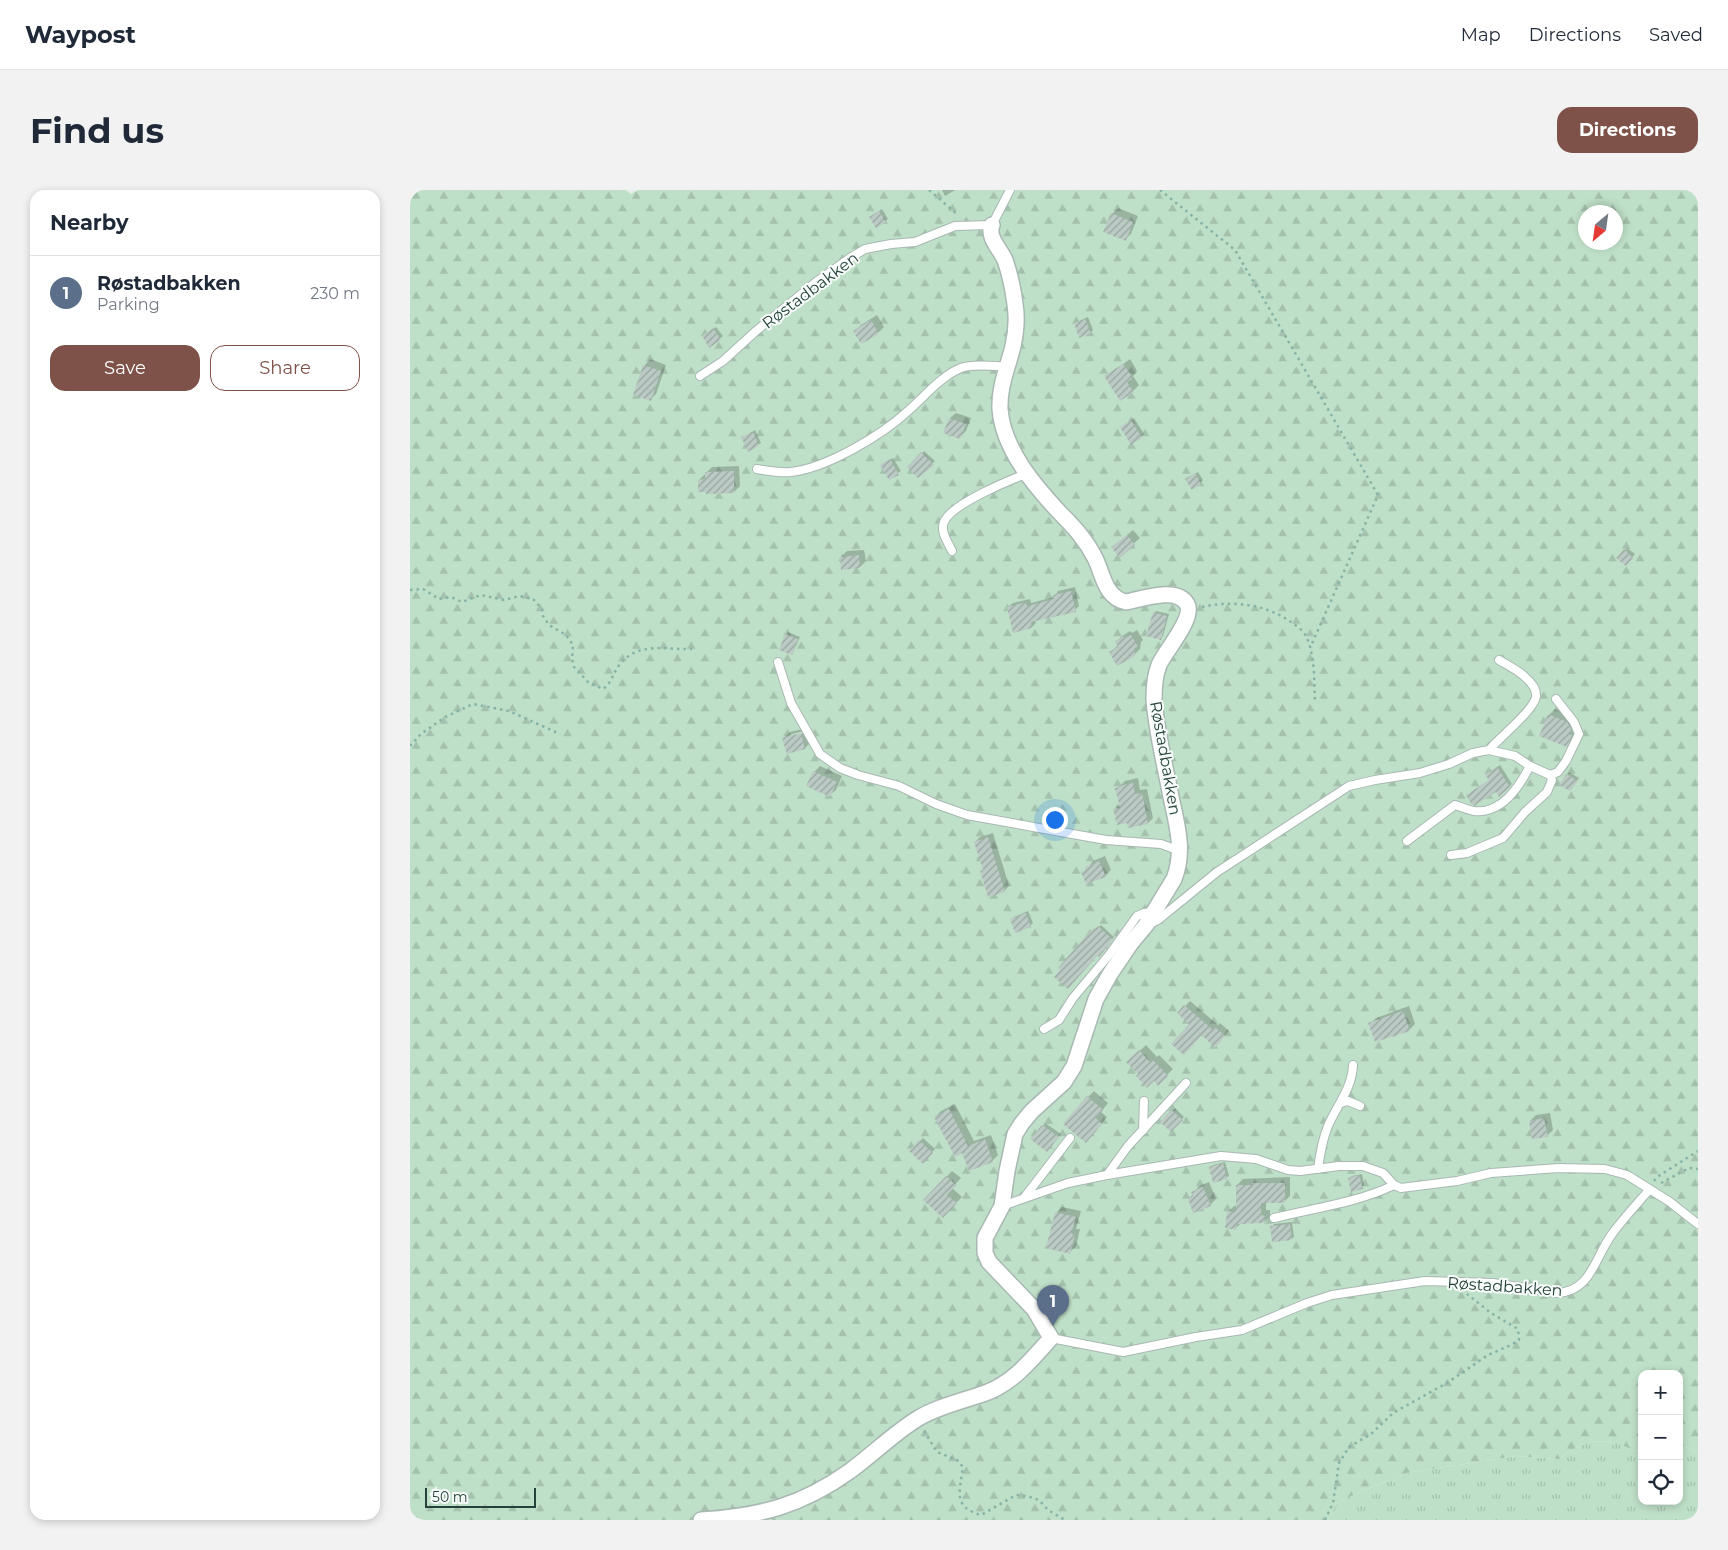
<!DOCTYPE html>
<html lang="en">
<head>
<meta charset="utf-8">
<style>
  body { margin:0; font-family:Montserrat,sans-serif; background:#f2f2f3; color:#1f2937 }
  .controls { position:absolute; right:15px; bottom:15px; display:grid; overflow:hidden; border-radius:10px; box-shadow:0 2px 8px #0003 }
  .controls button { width:45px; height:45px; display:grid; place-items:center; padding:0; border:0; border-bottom:1px solid #e0e1e3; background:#fff; color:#1f2937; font:25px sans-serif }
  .compass { position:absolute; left:1168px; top:15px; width:45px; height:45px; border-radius:50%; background:#fff; box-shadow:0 2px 8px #0003; rotate:209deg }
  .scale { position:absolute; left:15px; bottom:12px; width:111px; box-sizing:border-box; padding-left:5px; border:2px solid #24423a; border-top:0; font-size:14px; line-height:18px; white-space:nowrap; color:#24423a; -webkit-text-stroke:4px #f7fbf9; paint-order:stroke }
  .you { position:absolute; left:644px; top:629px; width:18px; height:18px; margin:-12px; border:4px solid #fff; border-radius:50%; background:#1a73e8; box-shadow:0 0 0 8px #1a73e833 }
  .badge { display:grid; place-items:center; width:32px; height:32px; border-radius:50%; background:#7f5249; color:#fff; font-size:16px; font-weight:700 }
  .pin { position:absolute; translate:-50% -41px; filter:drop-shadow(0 1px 2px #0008) }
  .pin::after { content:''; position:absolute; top:26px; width:18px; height:15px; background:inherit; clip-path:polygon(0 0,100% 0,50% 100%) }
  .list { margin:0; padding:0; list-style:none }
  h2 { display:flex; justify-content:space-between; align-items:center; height:65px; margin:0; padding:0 20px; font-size:21px }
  h2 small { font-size:16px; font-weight:400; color:#747a83 }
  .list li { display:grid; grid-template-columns:32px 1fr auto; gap:15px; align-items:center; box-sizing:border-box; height:75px; padding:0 20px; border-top:1px solid #e0e1e3 }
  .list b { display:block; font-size:19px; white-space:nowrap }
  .list p { margin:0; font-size:16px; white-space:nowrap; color:#747a83 }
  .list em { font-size:16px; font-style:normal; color:#747a83 }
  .actions { display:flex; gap:10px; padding:15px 20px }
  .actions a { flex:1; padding:11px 0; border:1px solid #7f5249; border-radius:15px; text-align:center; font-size:18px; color:#7f5249 }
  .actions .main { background:#7f5249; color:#fff }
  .icon { flex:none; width:28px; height:28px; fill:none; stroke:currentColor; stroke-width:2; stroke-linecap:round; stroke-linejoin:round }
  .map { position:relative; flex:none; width:1288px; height:1330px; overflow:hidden; border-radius:15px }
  header { display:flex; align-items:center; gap:30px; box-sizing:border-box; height:70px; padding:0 25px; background:#fff; border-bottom:1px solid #e0e1e3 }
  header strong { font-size:24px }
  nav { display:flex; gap:28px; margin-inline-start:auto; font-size:18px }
  .intro { display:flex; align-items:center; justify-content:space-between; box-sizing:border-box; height:120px; padding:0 30px }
  h1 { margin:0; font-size:35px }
  .button { padding:12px 22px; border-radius:15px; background:#7f5249; color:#fff; font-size:18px; font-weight:700 }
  main { display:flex; gap:30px; padding:0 30px }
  aside { flex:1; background:#fff; border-radius:15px; box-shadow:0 2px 8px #0003 }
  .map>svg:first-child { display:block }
  .grass { fill:url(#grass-tufts) }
  .forest { fill:url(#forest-firs); fill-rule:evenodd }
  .shadow { fill:#0003; fill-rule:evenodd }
  .building { fill:url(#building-hatch) }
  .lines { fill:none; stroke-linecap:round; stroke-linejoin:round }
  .lane-casing { stroke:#a8b8b2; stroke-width:10 }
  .street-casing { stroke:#a8b8b2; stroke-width:18 }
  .path { stroke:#86b3a5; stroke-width:2.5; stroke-dasharray:2.5 4; stroke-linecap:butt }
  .lane { stroke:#fff; stroke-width:8 }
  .street { stroke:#fff; stroke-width:15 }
  .labels { text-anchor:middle; stroke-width:4; stroke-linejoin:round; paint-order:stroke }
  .street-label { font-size:16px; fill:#24423a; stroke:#f7fbf9 }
</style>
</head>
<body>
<header>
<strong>Waypost</strong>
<nav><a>Map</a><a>Directions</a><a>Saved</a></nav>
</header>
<div class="intro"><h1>Find us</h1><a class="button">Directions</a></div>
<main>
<aside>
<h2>Nearby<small></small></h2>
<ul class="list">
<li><span class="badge" style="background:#5c6f8a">1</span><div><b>Røstadbakken</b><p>Parking</p></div><em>230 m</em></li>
</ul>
<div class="actions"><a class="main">Save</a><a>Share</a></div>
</aside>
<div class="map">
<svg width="1288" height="1330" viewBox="0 0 1288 1330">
  <defs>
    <pattern id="grass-tufts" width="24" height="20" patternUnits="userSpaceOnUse" patternTransform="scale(1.25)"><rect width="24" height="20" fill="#bfe0c8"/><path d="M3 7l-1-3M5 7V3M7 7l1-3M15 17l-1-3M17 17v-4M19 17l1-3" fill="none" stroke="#a4c1ad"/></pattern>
    <pattern id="forest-firs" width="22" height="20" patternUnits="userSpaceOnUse" patternTransform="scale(1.25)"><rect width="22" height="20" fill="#bfe0c8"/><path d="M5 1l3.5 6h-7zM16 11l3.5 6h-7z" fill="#a4c1ad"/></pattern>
    <pattern id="building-hatch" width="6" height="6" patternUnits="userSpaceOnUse" patternTransform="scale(1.25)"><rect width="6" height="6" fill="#bbcac4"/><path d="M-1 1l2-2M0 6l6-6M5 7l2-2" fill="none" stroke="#98a6a0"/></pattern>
  </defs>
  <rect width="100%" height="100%" fill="#e6efeb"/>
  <path class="grass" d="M1204,1251L1225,1261L1232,1260V1311H1269V1257L1274,1256L1288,1263V1330H917L930,1311L996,1283L1106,1266L1149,1269L1175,1252Z"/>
  <path class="forest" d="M0,0H216L221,4L228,0H1288V1263L1274,1256L1269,1257V1184H1232V1260L1225,1261L1203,1251L1175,1252L1149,1269L1106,1266L996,1283L930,1311L917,1330H0ZM1176,22H1206V52H1176Z"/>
  <g class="shadow">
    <path d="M532,0H545L535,6Z"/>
    <path d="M708,18L728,26L721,44L715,49L702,24Z"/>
    <path d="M472,19L478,29L475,31L461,27Z"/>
    <path d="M467,125L474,137L468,143L445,141L451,135Z"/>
    <path d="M678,127L683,140L680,142L665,133Z"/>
    <path d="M306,137L313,146L300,156L296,144Z"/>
    <path d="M240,169L256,175L246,204L240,210L224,204L235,175Z"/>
    <path d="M720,169L726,179L727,182L723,186L729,195L723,201L696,187Z"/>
    <path d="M546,223L561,228L556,241L550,247L540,228Z"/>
    <path d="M724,228L734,244L731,247L714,235Z"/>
    <path d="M345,240L351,253L339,260L333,247Z"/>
    <path d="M514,261L525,271L508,286L499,277Z"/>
    <path d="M483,268L491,281L479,288L475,272Z"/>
    <path d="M329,276L330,296L324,302L289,290L302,277Z"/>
    <path d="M788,282L793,290L790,293L779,287Z"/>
    <path d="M723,340L730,348L710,366L709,352Z"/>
    <path d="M1217,358L1225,364L1216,375L1208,368Z"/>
    <path d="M454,360L456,371L450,377L431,367L437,361Z"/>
    <path d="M665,397L669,416L665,420L625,430L626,433L622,437L598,417L603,413L620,409L621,413L644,407L648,401Z"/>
    <path d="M746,421L759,424L753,446L750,448L744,423Z"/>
    <path d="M727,440L733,450L731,452L730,459L724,465L701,462L708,455L706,452L712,446L720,441L722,443Z"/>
    <path d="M378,442L390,447L382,464L376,445Z"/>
    <path d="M1145,519L1162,526L1167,539L1162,549L1156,555L1139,525Z"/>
    <path d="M397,538L401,552L395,558L374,548L380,542ZM397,540L398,542L379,547V545Z"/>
    <path d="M1090,575L1102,594L1090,605L1080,590L1079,582Z"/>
    <path d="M410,576L432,586L426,600L420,605L404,582Z"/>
    <path d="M1159,582L1169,588L1163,597L1157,585Z"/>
    <path d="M728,588L730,600L737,599L743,628L738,633L719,637L718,632L705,619L710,614L707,599L715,591Z"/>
    <path d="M583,643L599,696L594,701L574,679L565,652L570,647Z"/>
    <path d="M695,666L701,680L695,686L673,683L683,671Z"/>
    <path d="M618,721L623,733L620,736L601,729L604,727Z"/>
    <path d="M691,735L704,747L691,763L651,779L649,777L685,738L686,740Z"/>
    <path d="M780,811L808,835L810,833L819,841L805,856L769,823Z"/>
    <path d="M999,816L1005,834L999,840L960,834L966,828Z"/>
    <path d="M736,855L747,867L749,865L763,879L748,894L744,889L730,884L718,872Z"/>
    <path d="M684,901L698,913L691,922L697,927L682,946L678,907Z"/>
    <path d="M545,914L564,951L581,945L588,965L582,971L553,961L525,927L531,921Z"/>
    <path d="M765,918L774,927L761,941L752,932Z"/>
    <path d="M1140,923L1143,940L1137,946L1120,931L1126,925Z"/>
    <path d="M635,933L651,944L639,958L633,936Z"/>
    <path d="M513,948L525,959L513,972L501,961Z"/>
    <path d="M815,972L819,986L816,988L800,977L803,975Z"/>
    <path d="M542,981L551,988L542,998L552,1007L533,1026L515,1010Z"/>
    <path d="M952,984L954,995L952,998L939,989L942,986Z"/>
    <path d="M880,987V1006L874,1012H856V1020H860V1026L854,1032H832L826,1038L818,1022L824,1016H827V995L833,989Z"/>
    <path d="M799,992L806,1009L800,1015L779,1009L789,996Z"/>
    <path d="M652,1017L671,1021L666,1039H670L666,1056L660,1062L646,1023Z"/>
    <path d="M882,1032L884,1047L881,1049L862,1037L864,1034Z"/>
  </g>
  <g class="building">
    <path d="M469,21L476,32L466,38L459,27Z"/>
    <path d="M701,23L723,32L716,51L693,42Z"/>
    <path d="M675,129L681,143L669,148L664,133Z"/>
    <path d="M461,130L469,144L451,154L443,141Z"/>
    <path d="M303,138L311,150L299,158L292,146Z"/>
    <path d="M713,174L721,185L722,189L717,192L724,202L710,211L694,186Z"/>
    <path d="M233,175L251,181L241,211L223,205Z"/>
    <path d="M539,228L556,234L550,249L533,243Z"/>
    <path d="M721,230L732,248L721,255L710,237Z"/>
    <path d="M343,242L349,256L338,262L331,247Z"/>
    <path d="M511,262L524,275L508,288L497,277Z"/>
    <path d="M480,269L489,285L479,290L470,275Z"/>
    <path d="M324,281V303L296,304V302H288V290L295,289V282Z"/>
    <path d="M785,283L791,294L782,300L775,289Z"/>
    <path d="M717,345L725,355L710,368L701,357Z"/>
    <path d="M1214,359L1223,368L1216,376L1206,368Z"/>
    <path d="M449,365L450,378L431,380L430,367Z"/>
    <path d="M661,401L666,422L621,432L622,438L603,443L597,417L616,412L617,416L644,409L643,405Z"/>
    <path d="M743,422L757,426L751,450L736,446Z"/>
    <path d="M375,444L388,449L382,465L369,460Z"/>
    <path d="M721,445L728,457L725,458V466L707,476L699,462L708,457L705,451L714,446L715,448Z"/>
    <path d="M1138,524L1157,532L1159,535L1161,540L1159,544L1162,545L1157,557L1129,546Z"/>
    <path d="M391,543L395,559L377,564L372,548Z"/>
    <path d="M1087,577L1100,597L1089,607L1086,602L1065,615H1062L1056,605L1079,590L1075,585Z"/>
    <path d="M403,581L427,592L420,607L396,596Z"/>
    <path d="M1156,584L1168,591L1160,601L1149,595Z"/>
    <path d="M723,593L725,604L732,603L738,634L718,638L717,633L707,635L703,619L710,618L705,598L709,597V596Z"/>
    <path d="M578,647L595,702L578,707L570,681L573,680L564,652Z"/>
    <path d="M689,671L696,687L676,694L671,682L677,680L675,677Z"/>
    <path d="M616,723L621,737L605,743L600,729Z"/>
    <path d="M688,736L703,750L689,767L687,766L658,799L644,787L650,780L648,778L681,740L683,741Z"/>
    <path d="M774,815L802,839L805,837L815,846L805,858L792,845L774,865L761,854L779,834L767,823Z"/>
    <path d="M993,821L1000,841L965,852L958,833Z"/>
    <path d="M729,860L740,872L743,870L758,886L748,896L744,891L737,898L726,886L728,884L716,872Z"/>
    <path d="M677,906L693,920L686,928L692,934L676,953L653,934Z"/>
    <path d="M539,919L558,956L575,949L583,972L559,981L552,963L545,967L524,927Z"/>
    <path d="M761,920L773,930L761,942L750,932Z"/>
    <path d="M1134,928L1138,947L1122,949L1119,931Z"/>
    <path d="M632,935L649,947L637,962L620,949Z"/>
    <path d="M509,950L523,963L513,974L499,961Z"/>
    <path d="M813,973L817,989L803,993L799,977Z"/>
    <path d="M949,985L953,999L941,1002L938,988Z"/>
    <path d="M536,986L546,995L537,1005L547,1013L533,1028L513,1010Z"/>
    <path d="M842,993H875V1013H851V1025L855,1026L854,1033L827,1034L826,1040L815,1038L817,1021L826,1022V995H842Z"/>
    <path d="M793,997L801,1016L783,1023L778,1009L783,1006L781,1002Z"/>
    <path d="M645,1022L666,1027L661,1044L665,1045L660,1064L636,1058Z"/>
    <path d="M880,1034L882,1050L862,1052L860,1036Z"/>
  </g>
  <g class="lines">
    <defs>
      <g id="lane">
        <path d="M290,186L313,171L346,141L406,92L440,68L455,59L481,54L505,52L545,36L582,35L600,0"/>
        <path d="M347,279C358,281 370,283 381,282C417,278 472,245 498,221C514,207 531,186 551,178C565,173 581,177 596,176"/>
        <path d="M542,361C538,352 530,342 534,332C541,314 600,290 618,283"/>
        <path d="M368,472L381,513L410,564L430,578L448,585L489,596L526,614L557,625L696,650L751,654L770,661"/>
        <path d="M1079,560C1090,547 1123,521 1126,507C1127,499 1121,492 1115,487C1108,480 1097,475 1089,470"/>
        <path d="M1140,585L1148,582L1156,571L1169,544L1164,532L1146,509"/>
        <path d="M997,651L1045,615C1051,617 1058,620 1064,621C1092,624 1109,597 1120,576"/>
        <path d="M740,734L748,730L807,682L939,596L965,590L1010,583L1039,574L1063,563L1079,560L1105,566L1120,576L1140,585L1142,590L1137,602L1115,622L1093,648L1057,663L1041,665"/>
        <path d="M634,839L649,830L663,808L699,765L727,726L734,723L742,722"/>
        <path d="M931,913L938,911L950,916"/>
        <path d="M733,940L734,911"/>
        <path d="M908,979C910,964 912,950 918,936C927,915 942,899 943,875"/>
        <path d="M697,985L718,956L776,893"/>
        <path d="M614,1008L660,948"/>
        <path d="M592,1016L658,993L697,985L811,966L846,969L878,980L890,981L929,976H953L973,983L984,995L991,998L1047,991L1081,983L1149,978L1195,979L1217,985L1260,1012L1288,1034"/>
        <path d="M864,1028C904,1018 947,1013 984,995"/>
        <path d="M641,1148L713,1162L786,1147L832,1140L897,1113L922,1105L1015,1091L1083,1093L1147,1103C1181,1102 1185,1067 1202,1044C1213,1029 1227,1014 1239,1000"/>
      </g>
      <path id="street" d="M291,1330C351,1326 391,1316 440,1281C463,1264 483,1244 507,1229C528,1216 554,1211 578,1202C605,1191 622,1169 641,1148L624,1119L579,1072L575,1063V1048L592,1016L597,981L605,944L612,933L622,921L654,892L664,876L686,809L700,784L721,753L736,735L764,689C775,661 767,635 761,607C755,575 746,540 744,509C744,498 745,485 749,475C755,461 785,428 777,414C767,396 732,409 716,412C695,408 693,384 685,368C676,350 664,337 650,323C624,295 593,259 590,219C589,196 598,177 603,156C606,143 607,127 605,114C603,99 600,84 595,70C590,59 577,47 582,35"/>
    </defs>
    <use href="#lane" class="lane-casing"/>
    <use href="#street" class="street-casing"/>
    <g class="path">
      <path d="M519,0L548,25"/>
      <path d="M750,0L825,60L968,305L900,458"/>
      <path d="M0,400L13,399L29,409L41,407L52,412L71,405L94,410L109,406L123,409L132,419L133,426L139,435L156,445L163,455L162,469L164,477L178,492L193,499C202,493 203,482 210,474C229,451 256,460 282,459"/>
      <path d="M792,417C822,410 855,414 881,432C887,436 894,441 897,448C905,467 904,490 905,510"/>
      <path d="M0,556L11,544L35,527L63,514L99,521L150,544"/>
      <path d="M1244,991L1247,987L1288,961"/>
      <path d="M1251,993L1279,978L1288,979"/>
      <path d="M514,1241L527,1262L547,1270L553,1277C550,1301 542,1317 571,1325L606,1305L617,1306L629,1310L638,1320L655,1330"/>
      <path d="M915,1330L923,1313L929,1273L939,1257L961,1244L983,1223L1037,1193L1078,1165L1101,1155L1109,1150L1108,1139L1081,1123L1057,1104"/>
    </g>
    <use href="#lane" class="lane"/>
    <use href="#street" class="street"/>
  </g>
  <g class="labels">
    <g class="street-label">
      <text transform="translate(400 100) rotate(-37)" y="6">Røstadbakken</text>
      <text transform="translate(756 568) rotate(80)" y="6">Røstadbakken</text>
      <text transform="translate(1095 1096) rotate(4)" y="6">Røstadbakken</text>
    </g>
  </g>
</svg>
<div class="controls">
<button>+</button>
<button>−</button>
<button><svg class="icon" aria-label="locate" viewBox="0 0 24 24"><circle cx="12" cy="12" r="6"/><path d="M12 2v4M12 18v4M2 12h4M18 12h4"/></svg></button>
</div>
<svg class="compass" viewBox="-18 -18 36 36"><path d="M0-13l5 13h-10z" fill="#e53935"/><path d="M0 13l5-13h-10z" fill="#747a83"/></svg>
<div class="scale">50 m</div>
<div class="you"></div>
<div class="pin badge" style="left:643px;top:1136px;background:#5c6f8a">1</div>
</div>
</main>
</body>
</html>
